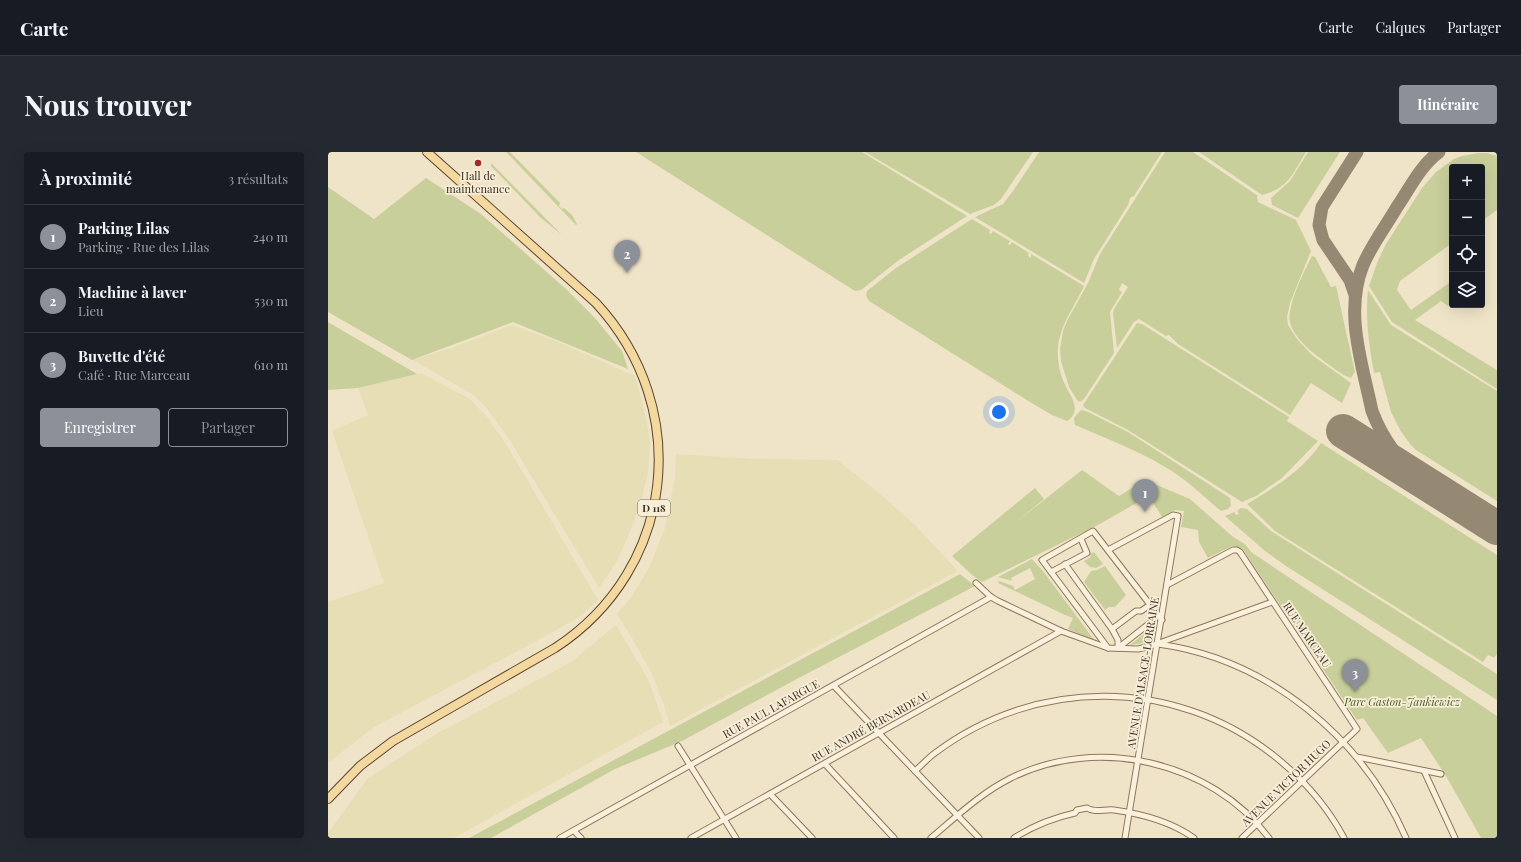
<!DOCTYPE html>
<html lang="fr">
<head>
<meta charset="utf-8">
<style>
  body { margin:0; font-family:"Playfair Display",serif; background:#242831; color:#f1f3f6 }
  .controls { position:absolute; right:12px; top:12px; display:grid; overflow:hidden; border-radius:4px; box-shadow:0 4px 16px #0002 }
  .controls button { width:36px; height:36px; display:grid; place-items:center; padding:0; border:0; border-bottom:1px solid #363941; background:#171b24; color:#f1f3f6; font:20px sans-serif }
  .you { position:absolute; left:671px; top:260px; width:14px; height:14px; margin:-10px; border:3px solid #fff; border-radius:50%; background:#1a73e8; box-shadow:0 0 0 6px #1a73e833 }
  .badge { display:grid; place-items:center; width:26px; height:26px; border-radius:50%; background:#8c9099; color:#fff; font-size:13px; font-weight:700 }
  .pin { position:absolute; translate:-50% -33px; filter:drop-shadow(0 1px 2px #0008) }
  .pin::after { content:''; position:absolute; top:21px; width:14px; height:12px; background:inherit; clip-path:polygon(0 0,100% 0,50% 100%) }
  .list { margin:0; padding:0; list-style:none }
  h2 { display:flex; justify-content:space-between; align-items:center; height:52px; margin:0; padding:0 16px; font-size:17px }
  h2 small { font-size:13px; font-weight:400; color:#9ea1a6 }
  .list li { display:grid; grid-template-columns:26px 1fr auto; gap:12px; align-items:center; box-sizing:border-box; height:64px; padding:0 16px; border-top:1px solid #363941 }
  .list b { display:block; font-size:15px; white-space:nowrap }
  .list p { margin:0; font-size:13px; white-space:nowrap; color:#9ea1a6 }
  .list em { font-size:13px; font-style:normal; color:#9ea1a6 }
  .actions { display:flex; gap:8px; padding:12px 16px }
  .actions a { flex:1; padding:9px 0; border:1px solid #8c9099; border-radius:4px; text-align:center; font-size:14px; color:#8c9099 }
  .actions .main { background:#8c9099; color:#fff }
  .icon { flex:none; width:22px; height:22px; fill:none; stroke:currentColor; stroke-width:2; stroke-linecap:round; stroke-linejoin:round }
  .map { position:relative; flex:none; width:1169px; height:686px; overflow:hidden; border-radius:4px }
  header { display:flex; align-items:center; gap:24px; box-sizing:border-box; height:56px; padding:0 20px; background:#171b24; border-bottom:1px solid #363941 }
  header strong { font-size:19px }
  nav { display:flex; gap:22px; margin-inline-start:auto; font-size:14px }
  .intro { display:flex; align-items:center; justify-content:space-between; box-sizing:border-box; height:96px; padding:0 24px }
  h1 { margin:0; font-size:28px }
  .button { padding:10px 18px; border-radius:4px; background:#8c9099; color:#fff; font-size:14px; font-weight:700 }
  main { display:flex; gap:24px; padding:0 24px }
  aside { flex:1; background:#171b24; border-radius:4px; box-shadow:0 4px 16px #0002 }
  .map>svg:first-child { display:block }
  .farmland { fill:#e6deb5 }
  .green { fill:#c9cf9b }
  .lines { fill:none; stroke-linecap:round; stroke-linejoin:round }
  .taxiway { stroke:#968974; stroke-width:13 }
  .runway { stroke:#968974; stroke-width:34 }
  .street-casing { stroke:#8d765c; stroke-width:7 }
  .primary-casing { stroke:#5b4430; stroke-width:10 }
  .street { stroke:#faf1dc; stroke-width:5 }
  .primary { stroke:#f3d9a0; stroke-width:8 }
  .poi-dot { fill:#9e2a2b; stroke:#f7eed8; stroke-width:1.5 }
  .labels { text-anchor:middle; stroke-width:3.5; stroke-linejoin:round; paint-order:stroke }
  .shield { fill:#f7eed8; stroke:#756857; stroke-width:1 }
  .shield-label { font-size:10px; font-weight:bold; fill:#3d2e20 }
  .poi-label { font-size:11px; fill:#3d2e20; stroke:#f7eed8 }
  .street-label { font-size:11px; fill:#3d2e20; stroke:#f7eed8 }
  .park-label { font-size:11px; font-style:italic; fill:#4d5a26; stroke:#f7eed8 }
</style>
</head>
<body>
<header>
<strong>Carte</strong>
<nav><a>Carte</a><a>Calques</a><a>Partager</a></nav>
</header>
<div class="intro"><h1>Nous trouver</h1><a class="button">Itinéraire</a></div>
<main>
<aside>
<h2>À proximité<small>3 résultats</small></h2>
<ul class="list">
<li><span class="badge">1</span><div><b>Parking Lilas</b><p>Parking · Rue des Lilas</p></div><em>240 m</em></li>
<li><span class="badge">2</span><div><b>Machine à laver</b><p>Lieu</p></div><em>530 m</em></li>
<li><span class="badge">3</span><div><b>Buvette d'été</b><p>Café · Rue Marceau</p></div><em>610 m</em></li>
</ul>
<div class="actions"><a class="main">Enregistrer</a><a>Partager</a></div>
</aside>
<div class="map">
<svg width="1169" height="686" viewBox="0 0 1169 686">
  <rect width="100%" height="100%" fill="#f0e4c8"/>
  <g class="farmland">
    <path d="M185,173L230,190L307,224L315,253L322,287L320,321L314,346L304,375L289,409L271,436L181,287L157,254L145,243L85,208L123,196Z"/>
    <path d="M93,221L142,247L160,266L178,292L270,448L253,464L216,485L46,575L0,611V450L56,431L4,279L40,263L30,236Z"/>
    <path d="M348,302L427,307L509,308L550,340L588,374L630,419L342,574L336,553L324,522L304,486L289,462L302,447L321,416L337,376L347,325Z"/>
    <path d="M288,473L321,529L335,570L126,686H0V681L40,626L110,581L243,510Z"/>
  </g>
  <g class="green">
    <path d="M178,0H182L232,51L231,54L234,57L236,56L244,63L249,72L248,73Z"/>
    <path d="M308,0H534L639,64L571,108L533,138L527,139Z"/>
    <path d="M537,0H705L673,47L666,53L642,62Z"/>
    <path d="M711,0H834L806,44L802,46L800,53L766,107L756,131L647,65L675,52L685,39Z"/>
    <path d="M837,0H865L930,44L929,45L930,50L968,68L983,99L962,151L959,165L960,173L969,187L984,203L1023,231L1014,251L983,231L962,263L850,192L841,183L838,184L811,167L806,170L789,196L785,162L786,157L800,135L794,131L791,138L794,140L782,160L786,201L756,247L752,250L749,248L741,235L733,209L732,197L735,179L739,169L760,131L772,102Z"/>
    <path d="M871,0H978C966,20 960,37 934,43Z"/>
    <path d="M980,0H1012L970,66L944,53L943,46L962,29Z"/>
    <path d="M1150,1H1159L1169,4V58L1154,69V15H1124V91L1072,129L1069,138L1083,158L1124,129V148L1120,154L1113,149L1087,168L1169,218V237L1064,170L1041,134L1049,111L1058,92L1094,36L1108,20L1126,7L1134,4Z"/>
    <path d="M164,11L166,14L234,83L213,66L163,14Z"/>
    <path d="M98,26L153,62L238,137L267,166L294,199L300,217L185,170L84,208L0,160V35L46,67Z"/>
    <path d="M644,67L662,78L661,81L663,82L665,79L682,89L680,92L682,93L684,90L701,101L700,104L703,106V102L756,134C743,162 725,181 731,214C732,222 736,230 739,237C745,247 753,260 739,269L724,263L697,247L541,149L538,144L539,139L568,116Z"/>
    <path d="M984,104L987,105L1003,135L1008,134L1027,220L1023,226C1015,224 1000,212 992,206C981,198 966,185 962,171C958,155 976,119 984,104Z"/>
    <path d="M1040,138L1063,173L1169,239V349L1088,298L1082,292L1072,278L1063,260L1052,220L1046,221C1041,193 1037,167 1040,138Z"/>
    <path d="M0,170L89,222L30,236L0,238Z"/>
    <path d="M809,171L814,172L958,263L961,265L959,269L990,289L954,326L928,344L914,350L800,278L757,256L755,253Z"/>
    <path d="M753,258L758,259L800,280L902,346L903,353L900,357L893,359C875,344 858,327 837,315C809,298 777,286 747,273L746,266Z"/>
    <path d="M993,291L1169,403V502L1166,506L1160,503L1155,510L947,379L919,352C946,336 975,318 993,291Z"/>
    <path d="M754,318L791,344L817,328L862,347L904,384L918,393L923,400L1169,564V686H1153L1118,624L1093,586L1060,601L1035,566L1029,568L914,396L904,394L880,406L871,390L870,378L853,375L856,359L847,358L834,365L821,344L770,373L654,430L644,423L624,404L707,336L716,347L687,371Z"/>
    <path d="M913,356L919,357L943,379L1169,522V548L958,414L937,399L897,364L906,360L908,363L911,362L909,359Z"/>
    <path d="M766,400L775,412L768,416L762,415L756,409L763,405L762,402Z"/>
    <path d="M704,407L715,419L767,489L740,477L745,466L737,463L670,431L671,429L685,434L687,438L707,427L702,416L683,426L684,429L670,425Z"/>
    <path d="M777,414L798,443L787,455H781L777,458L756,430L763,419L769,418Z"/>
    <path d="M632,422L647,434L467,528L354,589L287,617L163,686H141Z"/>
    <path d="M827,473L825,488L822,490L802,493Z"/>
  </g>
  <g class="lines">
    <g class="taxiway">
      <path d="M1027,143L1022,128L995,88L991,73L994,55L1029,0"/>
      <path d="M1095,329C1071,310 1055,288 1044,259C1034,211 1016,160 1035,113C1044,92 1058,74 1069,55C1082,36 1092,14 1111,0"/>
    </g>
    <path class="runway" d="M1015,279L1169,376"/>
    <defs>
      <g id="street">
        <path d="M780,398L845,363L850,364L797,686"/>
        <path d="M737,412L784,477L790,488V496"/>
        <path d="M723,420L759,401L753,387"/>
        <path d="M648,431L663,445L670,449L733,479L780,496L810,497L823,494L944,450"/>
        <path d="M839,433L905,398H909L912,400L1029,577L914,686"/>
        <path d="M784,477L808,459H813L822,453"/>
        <path d="M830,492C940,507 1034,585 1078,686"/>
        <path d="M780,496L714,408L765,379L834,468"/>
        <path d="M790,496L827,467L828,461"/>
        <path d="M506,534L651,686"/>
        <path d="M350,594L408,686"/>
        <path d="M1029,605L1113,622"/>
        <path d="M497,612L566,686"/>
        <path d="M587,619C594,613 600,606 607,601C708,525 846,525 945,603C973,625 999,654 1016,686"/>
        <path d="M1096,619L1127,686"/>
        <path d="M442,642L484,686"/>
        <path d="M246,679L253,686"/>
        <path d="M232,686L663,445"/>
        <path d="M363,686L733,479"/>
        <path d="M603,686C629,664 653,641 683,626C769,583 883,609 941,686"/>
        <path d="M686,686C705,674 724,666 747,661L749,658L759,656C766,661 777,657 786,658C815,662 842,669 866,686"/>
      </g>
      <path id="primary" d="M0,647L32,614L65,589L227,496C348,417 365,256 268,151L99,0"/>
    </defs>
    <use href="#street" class="street-casing"/>
    <use href="#primary" class="primary-casing"/>
    <use href="#street" class="street"/>
    <use href="#primary" class="primary"/>
  </g>
  <circle class="poi-dot" cx="150" cy="11" r="4"/>
  <g class="labels">
    <rect class="shield" x="310" y="348" width="32" height="16" rx="3"/>
    <g class="shield-label">
      <text x="326" y="360">D 118</text>
    </g>
    <g class="poi-label">
      <text x="150" y="28">Hall de<tspan x="150" dy="13">maintenance</tspan></text>
    </g>
    <g class="street-label">
      <text transform="translate(979 483) rotate(56)" y="4">RUE MARCEAU</text>
      <text transform="translate(815 521) rotate(-81)" y="4">AVENUE D'ALSACE-LORRAINE</text>
      <text transform="translate(443 557) rotate(-29)" y="4">RUE PAUL LAFARGUE</text>
      <text transform="translate(543 574) rotate(-29)" y="4">RUE ANDRÉ BERNARDEAU</text>
      <text transform="translate(958 631) rotate(-44)" y="4">AVENUE VICTOR HUGO</text>
    </g>
    <g class="park-label">
      <text x="1074" y="554">Parc Gaston-Jankiewicz</text>
    </g>
  </g>
</svg>
<div class="controls">
<button>+</button>
<button>−</button>
<button><svg class="icon" aria-label="locate" viewBox="0 0 24 24"><circle cx="12" cy="12" r="6"/><path d="M12 2v4M12 18v4M2 12h4M18 12h4"/></svg></button>
<button><svg class="icon" aria-label="layers" viewBox="0 0 24 24"><path d="M12 4l9 5-9 5-9-5zM3 14l9 5 9-5"/></svg></button>
</div>
<div class="you"></div>
<div class="pin badge" style="left:817px;top:360px">1</div>
<div class="pin badge" style="left:299px;top:121px">2</div>
<div class="pin badge" style="left:1027px;top:540px">3</div>
</div>
</main>
</body>
</html>
